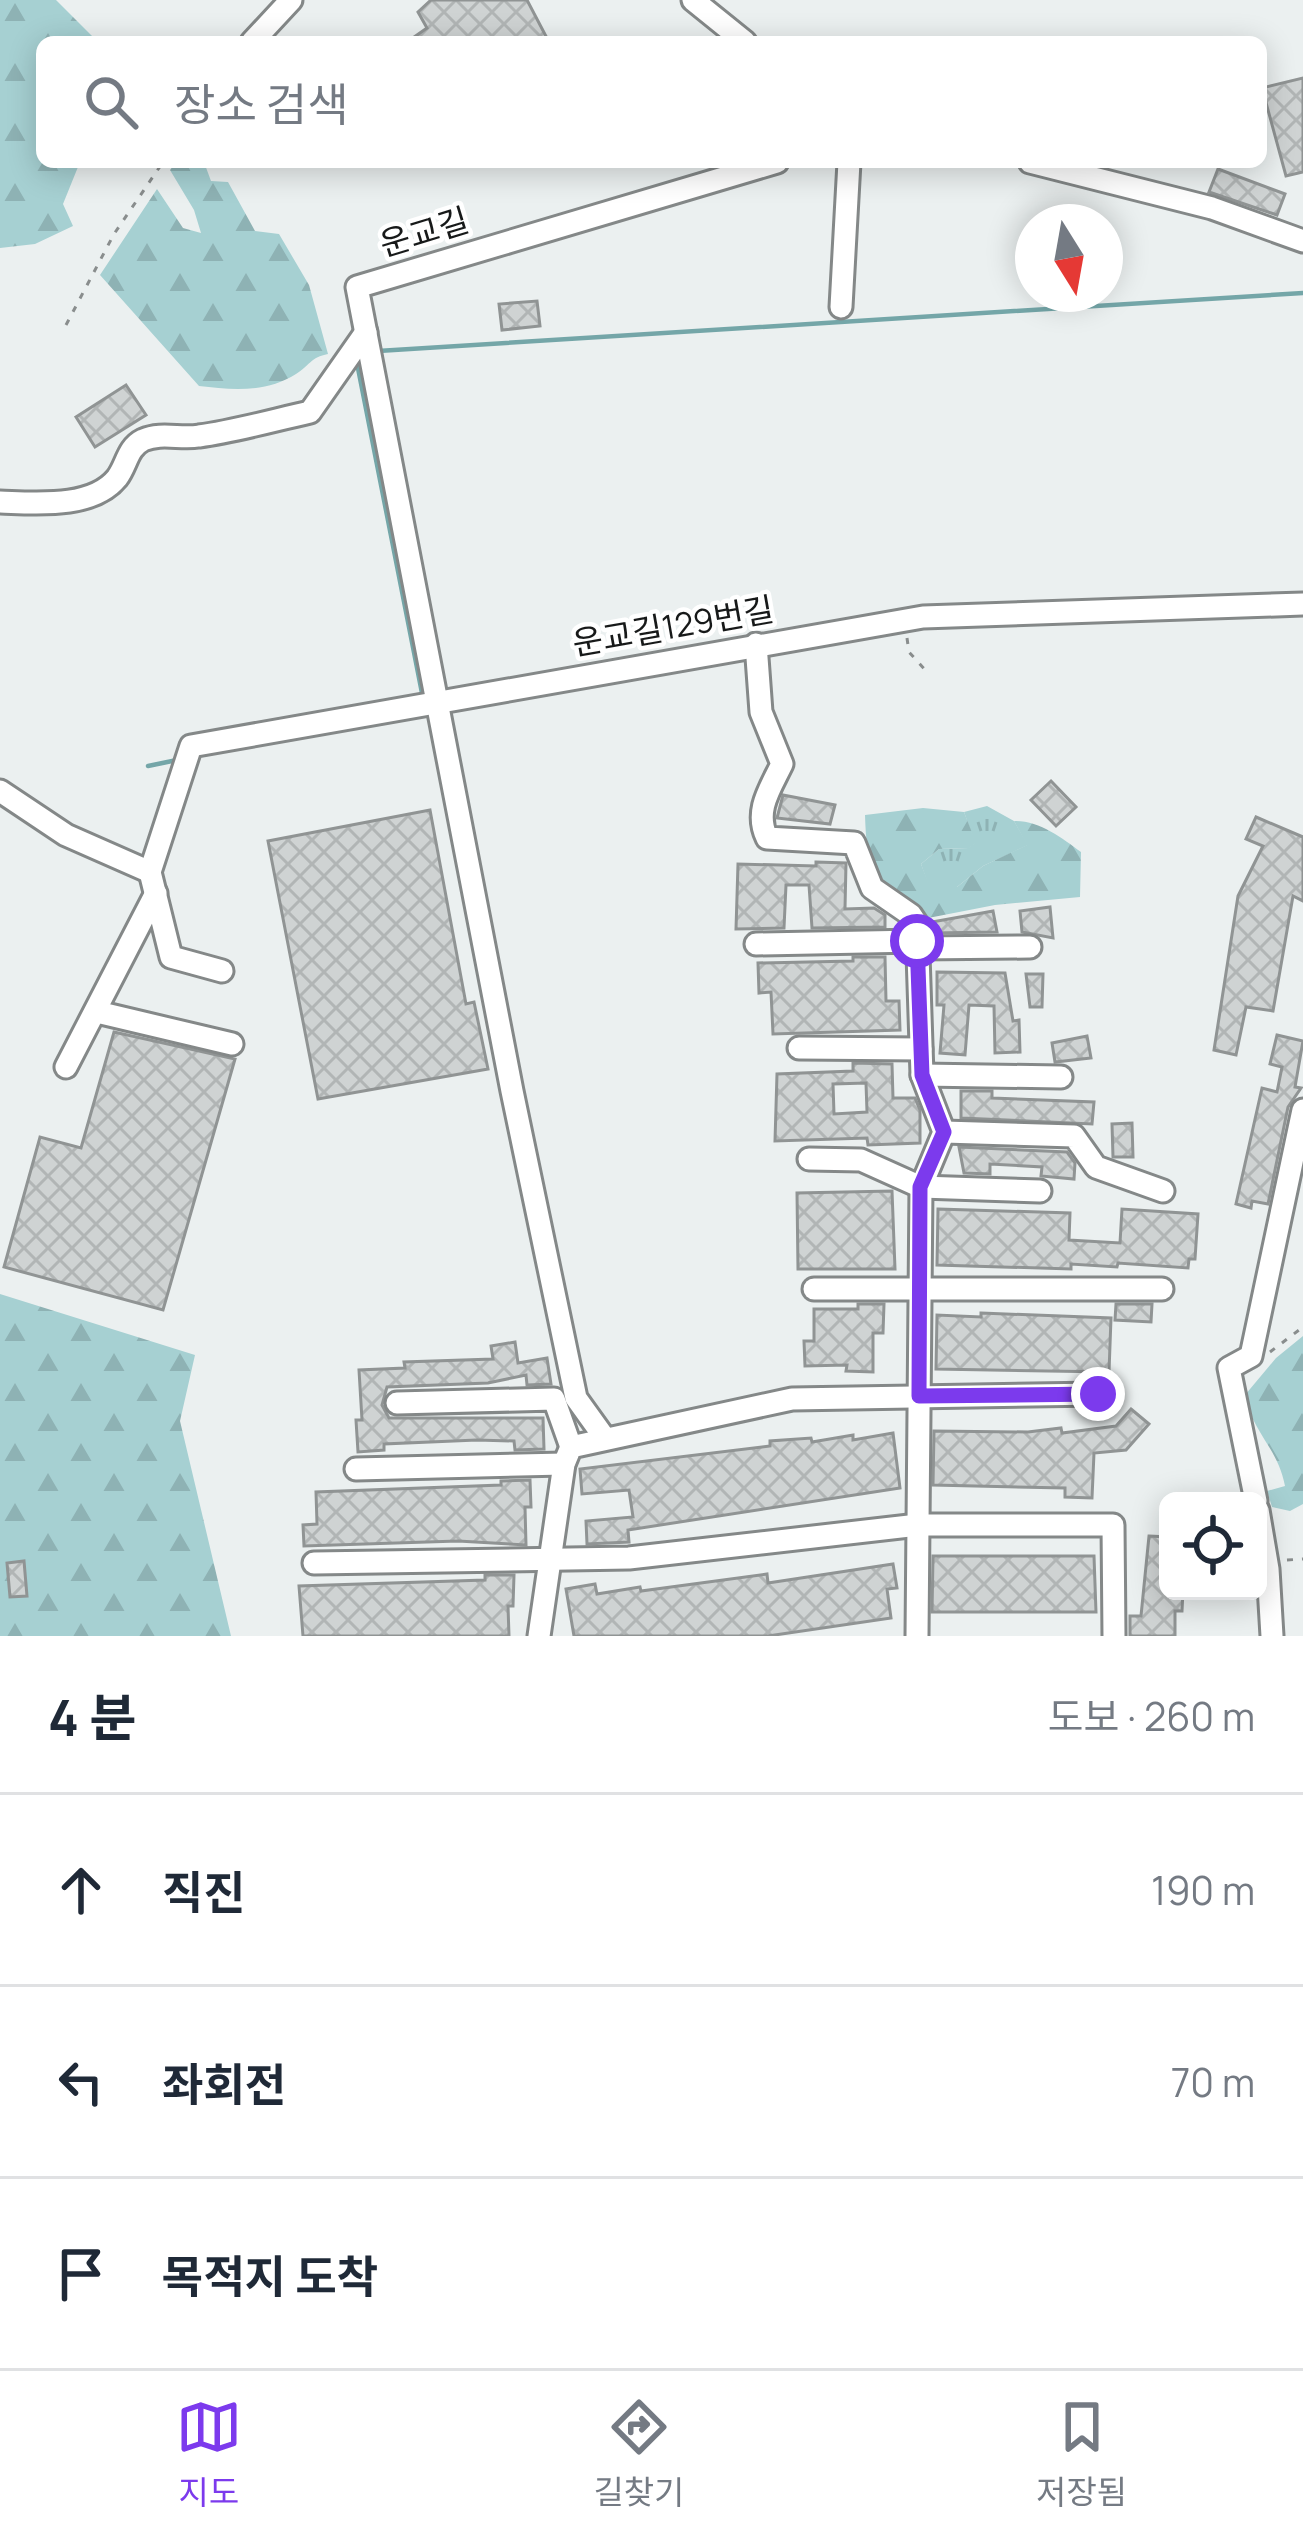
<!DOCTYPE html>
<html lang="ko">
<head>
<meta charset="utf-8">
<style>
  body { margin:0; font-family:Manrope,"Noto Sans KR",sans-serif; background:#f2f2f3; color:#1f2937 }
  .controls { position:absolute; right:36px; bottom:36px; display:grid; overflow:hidden; border-radius:18px; box-shadow:0 6px 30px #0003 }
  .controls button { width:108px; height:108px; display:grid; place-items:center; padding:0; border:0; border-bottom:3px solid #e0e1e3; background:#fff; color:#1f2937; font:60px sans-serif }
  .compass { position:absolute; left:1015px; top:204px; width:108px; height:108px; border-radius:50%; background:#fff; box-shadow:0 6px 30px #0003; rotate:169deg }
  .stop { position:absolute; width:36px; height:36px; margin:-27px; border:9px solid #7c3aed; border-radius:50%; background:#fff }
  .stop.end { background:#7c3aed; border-color:#fff; box-shadow:0 3px 12px #0008 }
  .list { margin:0; padding:0; list-style:none }
  h2 { display:flex; justify-content:space-between; align-items:center; height:156px; margin:0; padding:0 48px; font-size:51px }
  h2 small { font-size:39px; font-weight:400; color:#747a83 }
  .list li { display:grid; grid-template-columns:78px 1fr auto; gap:36px; align-items:center; box-sizing:border-box; height:192px; padding:0 48px; border-top:3px solid #e0e1e3 }
  .list b { display:block; font-size:45px; white-space:nowrap }
  .list em { font-size:39px; font-style:normal; color:#747a83 }
  .icon { flex:none; width:66px; height:66px; fill:none; stroke:currentColor; stroke-width:2; stroke-linecap:round; stroke-linejoin:round }
  .map { position:relative; flex:none; width:1303px; height:1636px; overflow:hidden }
  .search { position:absolute; background:#fff; box-shadow:0 6px 30px #0003; left:36px; right:36px; top:36px; height:132px; display:flex; align-items:center; gap:30px; box-sizing:border-box; padding:0 42px; border-radius:18px; color:#747a83; font-size:45px }
  .sheet { height:732px; background:#fff }
  nav { display:flex; justify-content:space-around; align-items:center; box-sizing:border-box; height:168px; border-top:3px solid #e0e1e3; background:#fff; font-size:33px; color:#747a83 }
  nav a { display:grid; justify-items:center; gap:6px }
  nav .on { color:#7c3aed }
  .map>svg:first-child { display:block }
  .grass { fill:url(#grass-tufts) }
  .forest { fill:url(#forest-firs) }
  .lines { fill:none; stroke-linecap:round; stroke-linejoin:round }
  .stream { stroke:#74a6a8; stroke-width:4.5 }
  .building { fill:url(#building-cross-hatch); stroke:#909494; stroke-width:3; fill-rule:evenodd }
  .minor-casing { stroke:#848888; stroke-width:27 }
  .path { stroke:#898d8d; stroke-width:3; stroke-dasharray:6 9; stroke-linecap:butt }
  .minor { stroke:#fff; stroke-width:21 }
  .route { stroke:#7c3aed; stroke-width:15 }
  .labels { text-anchor:middle; stroke-width:9; stroke-linejoin:round; paint-order:stroke }
  .street-label { font-size:33px; fill:#171919; stroke:#fff }
</style>
</head>
<body>
<div class="map">
<svg width="1303" height="1636" viewBox="0 0 1303 1636">
  <defs>
    <pattern id="grass-tufts" width="24" height="20" patternUnits="userSpaceOnUse" patternTransform="scale(3)"><rect width="24" height="20" fill="#a6d0d2"/><path d="M3 7l-1-3M5 7V3M7 7l1-3M15 17l-1-3M17 17v-4M19 17l1-3" fill="none" stroke="#8eb2b4"/></pattern>
    <pattern id="forest-firs" width="22" height="20" patternUnits="userSpaceOnUse" patternTransform="scale(3)"><rect width="22" height="20" fill="#a6d0d2"/><path d="M5 1l3.5 6h-7zM16 11l3.5 6h-7z" fill="#8eb2b4"/></pattern>
    <pattern id="building-cross-hatch" width="8" height="8" patternUnits="userSpaceOnUse" patternTransform="scale(3)"><rect width="8" height="8" fill="#cfd3d3"/><path d="M0 0l8 8M0 8l8-8" fill="none" stroke="#b1b5b5"/></pattern>
  </defs>
  <rect width="100%" height="100%" fill="#ebf0f0"/>
  <path class="grass" d="M987,806L1014,821L1028,845L983,866L957,887H929L921,864L939,849L968,848L975,843L964,812Z"/>
  <g class="forest">
    <path d="M0,0H56L98,42H42V162H80L63,204L73,226L35,244L0,248Z"/>
    <path d="M176,162H204L211,181L228,182L255,231L279,234L309,285L328,354C311,357 309,366 296,374C266,393 232,390 199,386L100,275L157,189L183,228L201,233L194,210L170,170Z"/>
    <path d="M923,808L964,812L976,843L969,848L939,849L921,864L930,887H957L983,866L1027,845L1014,821C1039,820 1062,838 1081,852L1080,897L995,905L923,919C875,881 867,877 865,815Z"/>
    <path d="M0,1294L195,1355L180,1421L231,1636H0Z"/>
    <path d="M1303,1336V1504L1290,1511L1272,1507L1267,1491L1285,1486C1278,1448 1253,1434 1245,1395L1276,1358Z"/>
  </g>
  <g class="lines">
    <g class="stream">
      <path d="M378,351L1303,293"/>
      <path d="M356,358L422,693"/>
      <path d="M196,756L232,749"/>
      <path d="M148,766L177,760"/>
    </g>
  </g>
  <g class="building">
    <path d="M431,0H527L549,42H407L427,28L418,12Z"/>
    <path d="M1303,78V172L1286,176L1262,88Z"/>
    <path d="M1218,169L1285,194L1277,215L1209,192Z"/>
    <path d="M537,301L540,326L502,330L499,304Z"/>
    <path d="M126,385L146,415L95,447L76,417Z"/>
    <path d="M1051,781L1076,807L1056,826L1031,800Z"/>
    <path d="M783,795L835,805L830,824L777,818Z"/>
    <path d="M430,810L466,1004L474,1002L488,1069L318,1099L268,841Z"/>
    <path d="M1256,817L1303,837V901L1293,896L1273,1011L1246,1007L1236,1055L1214,1050L1238,896L1263,846L1246,839Z"/>
    <path d="M816,862L846,863L845,909L874,908L885,915V927L812,928L809,885H786L784,928L736,929L738,864L816,866Z"/>
    <path d="M1050,907L1053,938L1022,932L1020,911Z"/>
    <path d="M993,911L997,932L932,933V922Z"/>
    <path d="M853,957H885L886,1001H899L900,1030L773,1034L771,992L759,993L758,963L853,961Z"/>
    <path d="M937,972L1005,973L1013,1021L1019,1020L1020,1052L995,1053L994,1006L969,1005L965,1055L940,1053L944,1005H937Z"/>
    <path d="M1026,974H1043L1042,1007H1030Z"/>
    <path d="M114,1032L235,1059L163,1310L4,1267L40,1137L81,1148Z"/>
    <path d="M1277,1035L1303,1041L1295,1087L1301,1088L1288,1107L1268,1204L1252,1201L1251,1208L1236,1204L1262,1088L1277,1092L1282,1067L1270,1064Z"/>
    <path d="M1087,1036L1091,1058L1055,1062L1052,1043Z"/>
    <path d="M853,1063L892,1064L893,1098H915L920,1110V1143L868,1145L867,1138L775,1141L777,1074L853,1071ZM866,1083L867,1112L834,1114L833,1084Z"/>
    <path d="M961,1091H992V1098L1094,1102L1092,1124L961,1118Z"/>
    <path d="M1132,1123L1133,1157H1113L1112,1124Z"/>
    <path d="M959,1147L1067,1152L1075,1163L1074,1179L1041,1176L1042,1167L990,1164V1174L964,1173Z"/>
    <path d="M892,1191L895,1269H798L797,1193Z"/>
    <path d="M938,1209L1070,1213L1069,1240L1120,1243L1122,1209L1198,1214L1195,1259H1189L1188,1268L1118,1263L1117,1267L1071,1264V1269L937,1265Z"/>
    <path d="M858,1304H884L883,1333H873V1372L846,1371L847,1365L805,1366L804,1341H814V1309H858Z"/>
    <path d="M1116,1304H1152L1151,1322L1115,1320Z"/>
    <path d="M981,1313L1111,1318L1109,1372L936,1369L937,1315L981,1317Z"/>
    <path d="M515,1342L518,1363L547,1358L551,1384L527,1385L526,1375L488,1383L387,1387L382,1405L389,1418H543L544,1449L515,1450L514,1441L477,1440L384,1444V1450L358,1452L356,1420H362L359,1370L405,1368L404,1362L493,1359L491,1346Z"/>
    <path d="M1131,1409L1149,1424L1126,1450L1094,1453L1092,1498L1065,1497V1488L933,1485L934,1431L1028,1432L1061,1428L1062,1433L1116,1426Z"/>
    <path d="M893,1433L900,1488L628,1530L629,1542L587,1544L586,1521L633,1517L629,1490L582,1494L580,1469L770,1446V1441L811,1438L812,1442L853,1435V1440Z"/>
    <path d="M530,1480L531,1507H525L526,1545L458,1541L304,1546L303,1525L317,1524L316,1492L501,1485V1481Z"/>
    <path d="M1149,1536L1168,1537V1591H1183L1182,1611H1175V1636H1130V1616H1141Z"/>
    <path d="M933,1556H1094L1096,1612H932Z"/>
    <path d="M24,1561L27,1596L10,1597L7,1563Z"/>
    <path d="M893,1564L897,1588L887,1589L891,1618L768,1636H574L566,1589L595,1584L597,1594L640,1587L641,1591L767,1574L768,1583Z"/>
    <path d="M485,1575H514L513,1606H508L509,1636H303L299,1586L485,1580Z"/>
  </g>
  <g class="lines">
    <defs>
      <g id="minor">
        <path d="M693,0L745,42"/>
        <path d="M252,42L291,0"/>
        <path d="M1030,162L1212,208L1303,241"/>
        <path d="M841,307L849,162"/>
        <path d="M0,502C35,503 92,509 117,478C127,465 127,448 143,440C161,432 180,439 199,436C236,431 274,420 310,412L366,332"/>
        <path d="M756,644L761,712L782,764C770,789 754,811 767,838L854,843L872,888L911,915L917,924L922,1075L944,1132L921,1187L917,1636"/>
        <path d="M0,791L66,835L150,872"/>
        <path d="M756,944L917,941"/>
        <path d="M918,948L1030,947"/>
        <path d="M222,971L171,957L150,872L191,746L923,617L1303,604"/>
        <path d="M97,1012L232,1044"/>
        <path d="M799,1048L921,1049"/>
        <path d="M66,1067L156,893"/>
        <path d="M922,1075L1061,1077"/>
        <path d="M944,1132L1074,1136L1096,1167L1163,1191"/>
        <path d="M809,1159L861,1160L921,1187L1040,1191"/>
        <path d="M814,1289H1162"/>
        <path d="M397,1403L554,1399L571,1447"/>
        <path d="M604,1437L576,1398L512,1091L357,287L777,162"/>
        <path d="M356,1469L564,1464"/>
        <path d="M1256,1501L1229,1368L1251,1356L1303,1110"/>
        <path d="M1258,1510L1268,1569L1272,1636"/>
        <path d="M314,1563L629,1558L918,1525H1113L1114,1636"/>
        <path d="M539,1636L564,1464L571,1447L792,1399L1098,1394"/>
      </g>
    </defs>
    <use href="#minor" class="minor-casing"/>
    <g class="path">
      <path d="M66,325L114,234L163,162"/>
      <path d="M907,638L909,652L927,672"/>
      <path d="M1270,1352L1303,1327"/>
      <path d="M1287,1560L1303,1559"/>
    </g>
    <use href="#minor" class="minor"/>
  </g>
  <g class="lines">
    <path class="route" d="M917,941L922,1075L944,1132L920,1187L919,1396L1098,1394"/>
  </g>
  <g class="labels">
    <g class="street-label">
      <text transform="translate(424 232) rotate(-17)" y="12">운교길</text>
      <text transform="translate(673 626) rotate(-10)" y="12">운교길129번길</text>
    </g>
  </g>
</svg>
<div class="controls">
<button><svg class="icon" aria-label="locate" viewBox="0 0 24 24"><circle cx="12" cy="12" r="6"/><path d="M12 2v4M12 18v4M2 12h4M18 12h4"/></svg></button>
</div>
<svg class="compass" viewBox="-18 -18 36 36"><path d="M0-13l5 13h-10z" fill="#e53935"/><path d="M0 13l5-13h-10z" fill="#747a83"/></svg>
<div class="stop" style="left:917px;top:941px"></div>
<div class="stop end" style="left:1098px;top:1394px"></div>
<div class="search"><svg class="icon" aria-label="search" viewBox="0 0 24 24"><circle cx="10" cy="10" r="6"/><path d="M15 15l6 6"/></svg>장소 검색</div>
</div>
<section class="sheet">
<h2>4 분<small>도보 · 260 m</small></h2>
<ul class="list">
<li><svg class="icon" aria-label="ahead" viewBox="0 0 24 24"><path d="M12 20V5M6 11l6-6 6 6"/></svg><div><b>직진</b></div><em>190 m</em></li>
<li><svg class="icon" aria-label="left" viewBox="0 0 24 24"><path d="M17 20v-9H6M10 6l-5 5 5 5"/></svg><div><b>좌회전</b></div><em>70 m</em></li>
<li><svg class="icon" aria-label="arrive" viewBox="0 0 24 24"><path d="M6 21V4h12l-3 4 3 4H6"/></svg><div><b>목적지 도착</b></div></li>
</ul>
</section>
<nav>
<a class="on"><svg class="icon" aria-label="map" viewBox="0 0 24 24"><path d="M3 6l6-2 6 2 6-2v14l-6 2-6-2-6 2zM9 4v14M15 6v14"/></svg>지도</a>
<a><svg class="icon" aria-label="directions" viewBox="0 0 24 24"><path d="M12 3l9 9-9 9-9-9zM9 14v-3h6M13 9l2 2-2 2"/></svg>길찾기</a>
<a><svg class="icon" aria-label="saved" viewBox="0 0 24 24"><path d="M7 4h10v16l-5-4-5 4z"/></svg>저장됨</a>
</nav>
</body>
</html>
